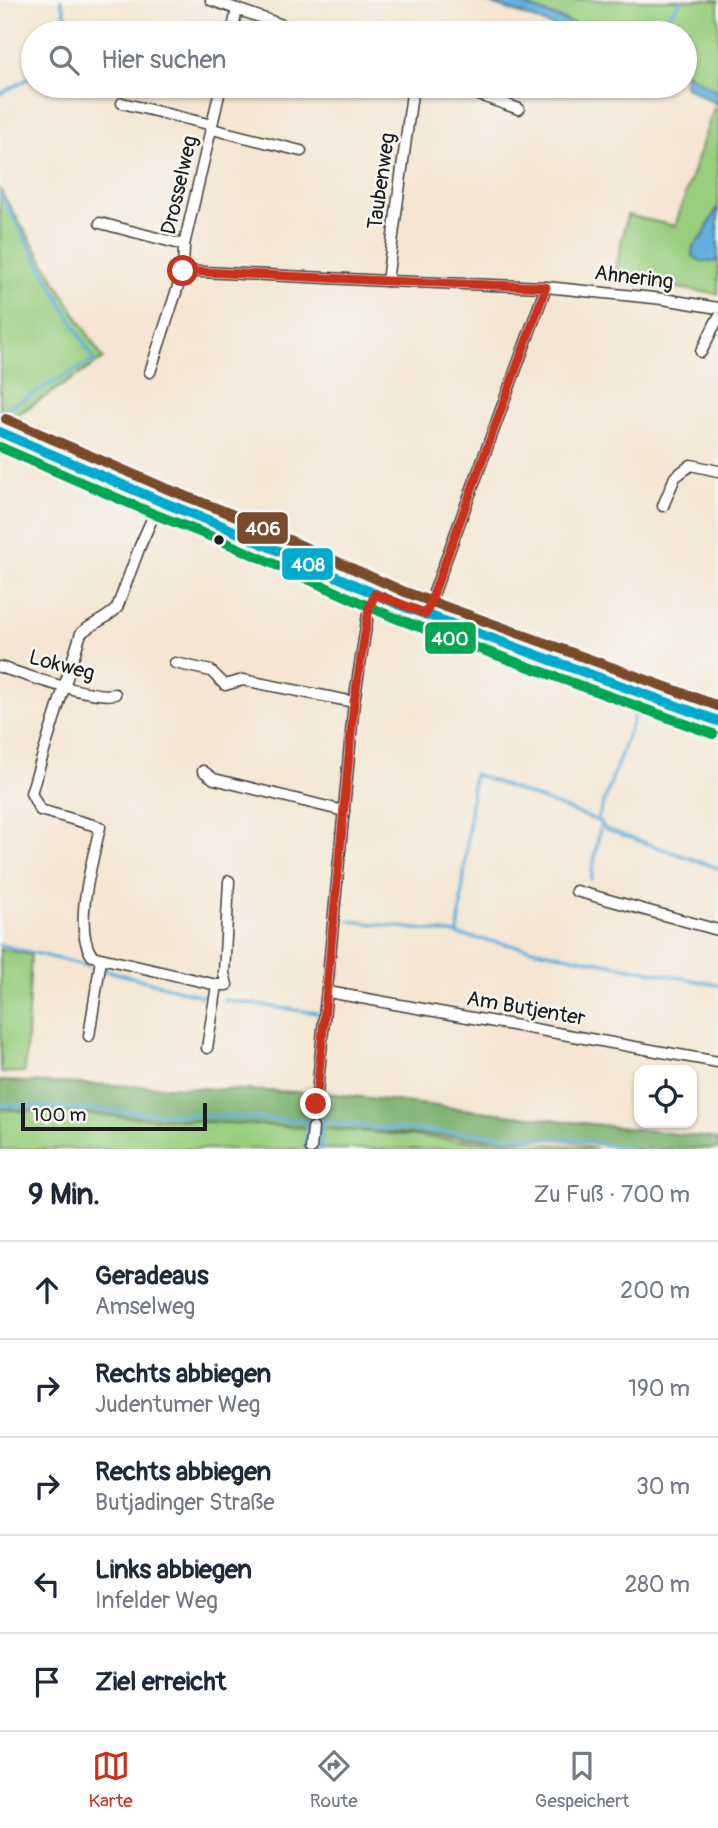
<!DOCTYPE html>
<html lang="de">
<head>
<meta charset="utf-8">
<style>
  body { margin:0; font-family:Pangolin,sans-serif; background:#f6f6f7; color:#1f2937 }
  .controls { position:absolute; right:21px; bottom:21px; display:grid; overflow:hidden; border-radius:14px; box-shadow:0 2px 5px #0004 }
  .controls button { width:63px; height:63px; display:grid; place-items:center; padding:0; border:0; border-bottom:2px solid #e0e1e3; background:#fff; color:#1f2937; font:35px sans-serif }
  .scale { position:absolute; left:21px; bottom:18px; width:186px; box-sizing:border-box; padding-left:7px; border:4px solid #1c1c1c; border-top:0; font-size:19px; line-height:24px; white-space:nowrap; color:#1c1c1c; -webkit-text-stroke:5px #f6f6f2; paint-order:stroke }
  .stop { position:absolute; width:21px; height:21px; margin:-16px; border:5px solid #c8321e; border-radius:50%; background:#fff }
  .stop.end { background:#c8321e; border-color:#fff; box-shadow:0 2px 7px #0008 }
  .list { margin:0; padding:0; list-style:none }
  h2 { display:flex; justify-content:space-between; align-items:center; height:91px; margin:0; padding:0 28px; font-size:30px }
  h2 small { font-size:23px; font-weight:400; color:#747a83 }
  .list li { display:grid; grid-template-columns:46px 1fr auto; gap:21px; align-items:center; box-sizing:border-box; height:98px; padding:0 28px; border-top:2px solid #e0e1e3 }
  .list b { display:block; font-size:26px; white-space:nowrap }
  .list p { margin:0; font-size:23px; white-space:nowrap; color:#747a83 }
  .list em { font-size:23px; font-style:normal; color:#747a83 }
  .icon { flex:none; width:38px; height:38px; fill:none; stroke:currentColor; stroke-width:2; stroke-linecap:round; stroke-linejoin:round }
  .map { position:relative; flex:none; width:718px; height:1149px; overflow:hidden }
  .search { position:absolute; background:#fff; box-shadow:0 2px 5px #0004; left:21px; right:21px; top:21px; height:77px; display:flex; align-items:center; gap:18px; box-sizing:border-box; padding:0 24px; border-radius:38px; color:#747a83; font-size:26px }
  .sheet { height:581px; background:#fff }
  nav { display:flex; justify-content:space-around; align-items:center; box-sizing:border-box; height:98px; border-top:2px solid #e0e1e3; background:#fff; font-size:19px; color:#747a83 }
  nav a { display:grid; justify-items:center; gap:4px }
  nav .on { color:#c8321e }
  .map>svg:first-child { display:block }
  .green { fill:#99ce7f; stroke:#5a754e; stroke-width:2 }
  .forest { fill:#7ab16e; stroke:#4b6645; stroke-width:2 }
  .water { fill:#63aedc; stroke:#40657c; stroke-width:2 }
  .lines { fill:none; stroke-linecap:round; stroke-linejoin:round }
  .stream { stroke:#63aedc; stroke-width:3.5 }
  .street-casing { stroke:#3c3a37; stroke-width:13 }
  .secondary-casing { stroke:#3c3a37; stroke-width:18 }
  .street { stroke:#fff; stroke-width:10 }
  .secondary { stroke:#ffe4c6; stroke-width:14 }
  .bus-1-casing { stroke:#f6f6f2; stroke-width:16 }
  .bus-2-casing { stroke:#f6f6f2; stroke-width:16 }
  .bus-3-casing { stroke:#f6f6f2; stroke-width:16 }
  .bus-1 { stroke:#00a9ce; stroke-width:10 }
  .bus-2 { stroke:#00a651; stroke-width:10 }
  .bus-3 { stroke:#7a4b2a; stroke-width:10 }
  .route { stroke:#c8321e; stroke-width:9 }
  .bus-dot { fill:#1c1c1c; stroke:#f6f6f2; stroke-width:2.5 }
  .labels { text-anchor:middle; stroke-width:5; stroke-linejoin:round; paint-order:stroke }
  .street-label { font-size:21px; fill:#1c1c1c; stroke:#f6f6f2 }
  .line-badge { stroke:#f6f6f2; stroke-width:2.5 }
  .badge-label { font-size:19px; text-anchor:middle; font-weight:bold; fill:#fff }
</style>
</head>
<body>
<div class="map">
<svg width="718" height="1149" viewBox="0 0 718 1149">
  <rect width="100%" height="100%" fill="#f6f6f2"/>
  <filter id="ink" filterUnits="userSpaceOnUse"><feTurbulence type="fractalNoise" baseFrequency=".0143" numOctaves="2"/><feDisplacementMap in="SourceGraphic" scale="14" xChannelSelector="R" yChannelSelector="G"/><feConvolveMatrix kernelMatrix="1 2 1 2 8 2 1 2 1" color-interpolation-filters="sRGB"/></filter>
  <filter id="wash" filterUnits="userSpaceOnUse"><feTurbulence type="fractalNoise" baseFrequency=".00686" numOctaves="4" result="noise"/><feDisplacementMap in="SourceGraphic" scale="28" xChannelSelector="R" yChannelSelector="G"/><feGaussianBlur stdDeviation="1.57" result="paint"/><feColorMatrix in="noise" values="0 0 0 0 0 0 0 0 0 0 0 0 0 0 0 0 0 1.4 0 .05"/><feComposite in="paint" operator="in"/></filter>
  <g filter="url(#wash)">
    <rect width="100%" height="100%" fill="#f4e6d2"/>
    <g class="green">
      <path d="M511,0H718V92L685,73V33H598Z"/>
      <path d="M714,108L718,110V206L703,236L693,246L701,261L715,262L718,258V294L614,279L627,215L675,226Z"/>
      <path d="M0,190L103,359L12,418L0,413Z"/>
      <path d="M0,949L31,955L25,1072L1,1073Z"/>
      <path d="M0,1109L329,1128L454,1140L581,1146L597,1149H0Z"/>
    </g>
    <path class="forest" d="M0,1081L326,1093L711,1138L718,1140V1149H633L553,1139L511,1140L456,1137L0,1109Z"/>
    <g class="water">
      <path d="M480,0H511L598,33H571L518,13Z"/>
      <path d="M685,73L718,92V105L684,86Z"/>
      <path d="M718,206V258L715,262L701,261L692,256L693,246L703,236Z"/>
    </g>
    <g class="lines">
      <g class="stream">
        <path d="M61,0L71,33"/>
        <path d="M653,33L682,0"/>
        <path d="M0,94L33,76"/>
        <path d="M0,194L94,360L0,412"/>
        <path d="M597,821L636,712"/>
        <path d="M591,879L601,822"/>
        <path d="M350,921L458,934L474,774L601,822L605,829L718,868"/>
        <path d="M459,935L718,985"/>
        <path d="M0,945L88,966"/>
        <path d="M105,970L202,996"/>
        <path d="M338,978L342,936"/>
        <path d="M224,1000L317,1013"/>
        <path d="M0,1105L308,1121L305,1149"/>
        <path d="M320,1149L322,1122L379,1128L577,1140L631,1149"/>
      </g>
    </g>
  </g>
  <g filter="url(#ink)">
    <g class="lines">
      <defs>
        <g id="street">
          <path d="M211,0L305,33"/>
          <path d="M232,33L237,9"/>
          <path d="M454,86L519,109"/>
          <path d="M122,103L212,125"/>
          <path d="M212,129L301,151"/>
          <path d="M100,223L184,245"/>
          <path d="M183,271L387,281L546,287L663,299L718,308"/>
          <path d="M387,281L413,86"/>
          <path d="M701,352L718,318"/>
          <path d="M150,372L183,271L184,245L221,86"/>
          <path d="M160,501L140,546L117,608C107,619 93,623 81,633L31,793L40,810L100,827C93,860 72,927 92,956L217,985H227L224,973L229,881"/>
          <path d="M663,506L675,477L691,465L718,471"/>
          <path d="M426,614L546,287"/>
          <path d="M175,663L211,671L225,685L243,680L354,702"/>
          <path d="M0,667C26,675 91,699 115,694"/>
          <path d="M203,771L214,779L344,811"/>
          <path d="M576,891L718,930"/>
          <path d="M328,992L718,1062"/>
          <path d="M89,1036L101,959"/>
          <path d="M207,1048L217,985"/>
          <path d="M316,1104L354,702L369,608L375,594"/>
          <path d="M311,1149L313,1128"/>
        </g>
        <path id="secondary" d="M0,432L160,501L225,527L400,605L718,721"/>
      </defs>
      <use href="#street" class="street-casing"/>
      <use href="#secondary" class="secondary-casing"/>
      <use href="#street" class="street"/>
      <use href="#secondary" class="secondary"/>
      <defs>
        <path id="bus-1" d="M0,432L160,501L225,527L400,605L718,721"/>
        <path id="bus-2" d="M0,447L154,514L220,540L395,618L713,734"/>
        <path id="bus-3" d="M6,419L165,488L231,514L405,592L718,706"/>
      </defs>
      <use href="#bus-1" class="bus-1-casing"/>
      <use href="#bus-2" class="bus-2-casing"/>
      <use href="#bus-3" class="bus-3-casing"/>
      <use href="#bus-1" class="bus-1"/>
      <use href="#bus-2" class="bus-2"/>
      <use href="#bus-3" class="bus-3"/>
    </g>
  </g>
  <g class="lines" filter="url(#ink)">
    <path class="route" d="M183,271L387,281L546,287L426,614L375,594L369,608L354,702L316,1104"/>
  </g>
  <circle class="bus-dot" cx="219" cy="540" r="6"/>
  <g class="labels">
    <g class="street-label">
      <text transform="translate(381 181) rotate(-82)" y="7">Taubenweg</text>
      <text transform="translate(179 185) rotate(-77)" y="7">Drosselweg</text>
      <text transform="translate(634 277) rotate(7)" y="7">Ahnering</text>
      <text transform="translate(62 665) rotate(15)" y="7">Lokweg</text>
      <text transform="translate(526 1008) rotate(10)" y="7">Am Butjenter</text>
    </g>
  </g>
  <g class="line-badge">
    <rect x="236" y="511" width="53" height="34" rx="7" fill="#7a4b2a"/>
    <rect x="281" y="547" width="53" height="34" rx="7" fill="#00a9ce"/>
    <rect x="424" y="621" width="53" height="34" rx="7" fill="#00a651"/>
  </g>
  <g class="badge-label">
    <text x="263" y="535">406</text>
    <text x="308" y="571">408</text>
    <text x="450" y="645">400</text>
  </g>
</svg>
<div class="controls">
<button><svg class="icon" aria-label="locate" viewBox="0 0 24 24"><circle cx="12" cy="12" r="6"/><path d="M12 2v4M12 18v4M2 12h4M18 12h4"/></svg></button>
</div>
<div class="scale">100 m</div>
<div class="stop" style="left:183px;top:271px"></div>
<div class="stop end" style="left:316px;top:1104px"></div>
<div class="search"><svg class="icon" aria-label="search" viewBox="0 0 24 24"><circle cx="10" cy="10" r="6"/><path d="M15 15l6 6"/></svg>Hier suchen</div>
</div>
<section class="sheet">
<h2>9 Min.<small>Zu Fuß · 700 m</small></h2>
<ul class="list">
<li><svg class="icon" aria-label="ahead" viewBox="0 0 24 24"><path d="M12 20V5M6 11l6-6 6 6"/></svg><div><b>Geradeaus</b><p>Amselweg</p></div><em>200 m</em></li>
<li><svg class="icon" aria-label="right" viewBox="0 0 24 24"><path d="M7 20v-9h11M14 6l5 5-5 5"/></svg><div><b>Rechts abbiegen</b><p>Judentumer Weg</p></div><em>190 m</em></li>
<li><svg class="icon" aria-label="right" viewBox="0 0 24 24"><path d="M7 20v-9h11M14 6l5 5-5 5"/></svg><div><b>Rechts abbiegen</b><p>Butjadinger Straße</p></div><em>30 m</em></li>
<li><svg class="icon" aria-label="left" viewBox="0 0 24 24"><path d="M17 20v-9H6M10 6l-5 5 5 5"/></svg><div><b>Links abbiegen</b><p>Infelder Weg</p></div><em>280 m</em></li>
<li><svg class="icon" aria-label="arrive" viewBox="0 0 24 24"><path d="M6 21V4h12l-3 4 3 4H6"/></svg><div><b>Ziel erreicht</b></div></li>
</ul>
</section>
<nav>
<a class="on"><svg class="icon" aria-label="map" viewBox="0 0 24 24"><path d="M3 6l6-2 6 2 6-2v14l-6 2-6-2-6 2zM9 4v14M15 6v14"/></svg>Karte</a>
<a><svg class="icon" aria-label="directions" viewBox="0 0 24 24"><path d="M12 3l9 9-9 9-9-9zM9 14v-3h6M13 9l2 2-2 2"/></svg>Route</a>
<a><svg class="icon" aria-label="saved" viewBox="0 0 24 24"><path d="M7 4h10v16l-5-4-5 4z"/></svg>Gespeichert</a>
</nav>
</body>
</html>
